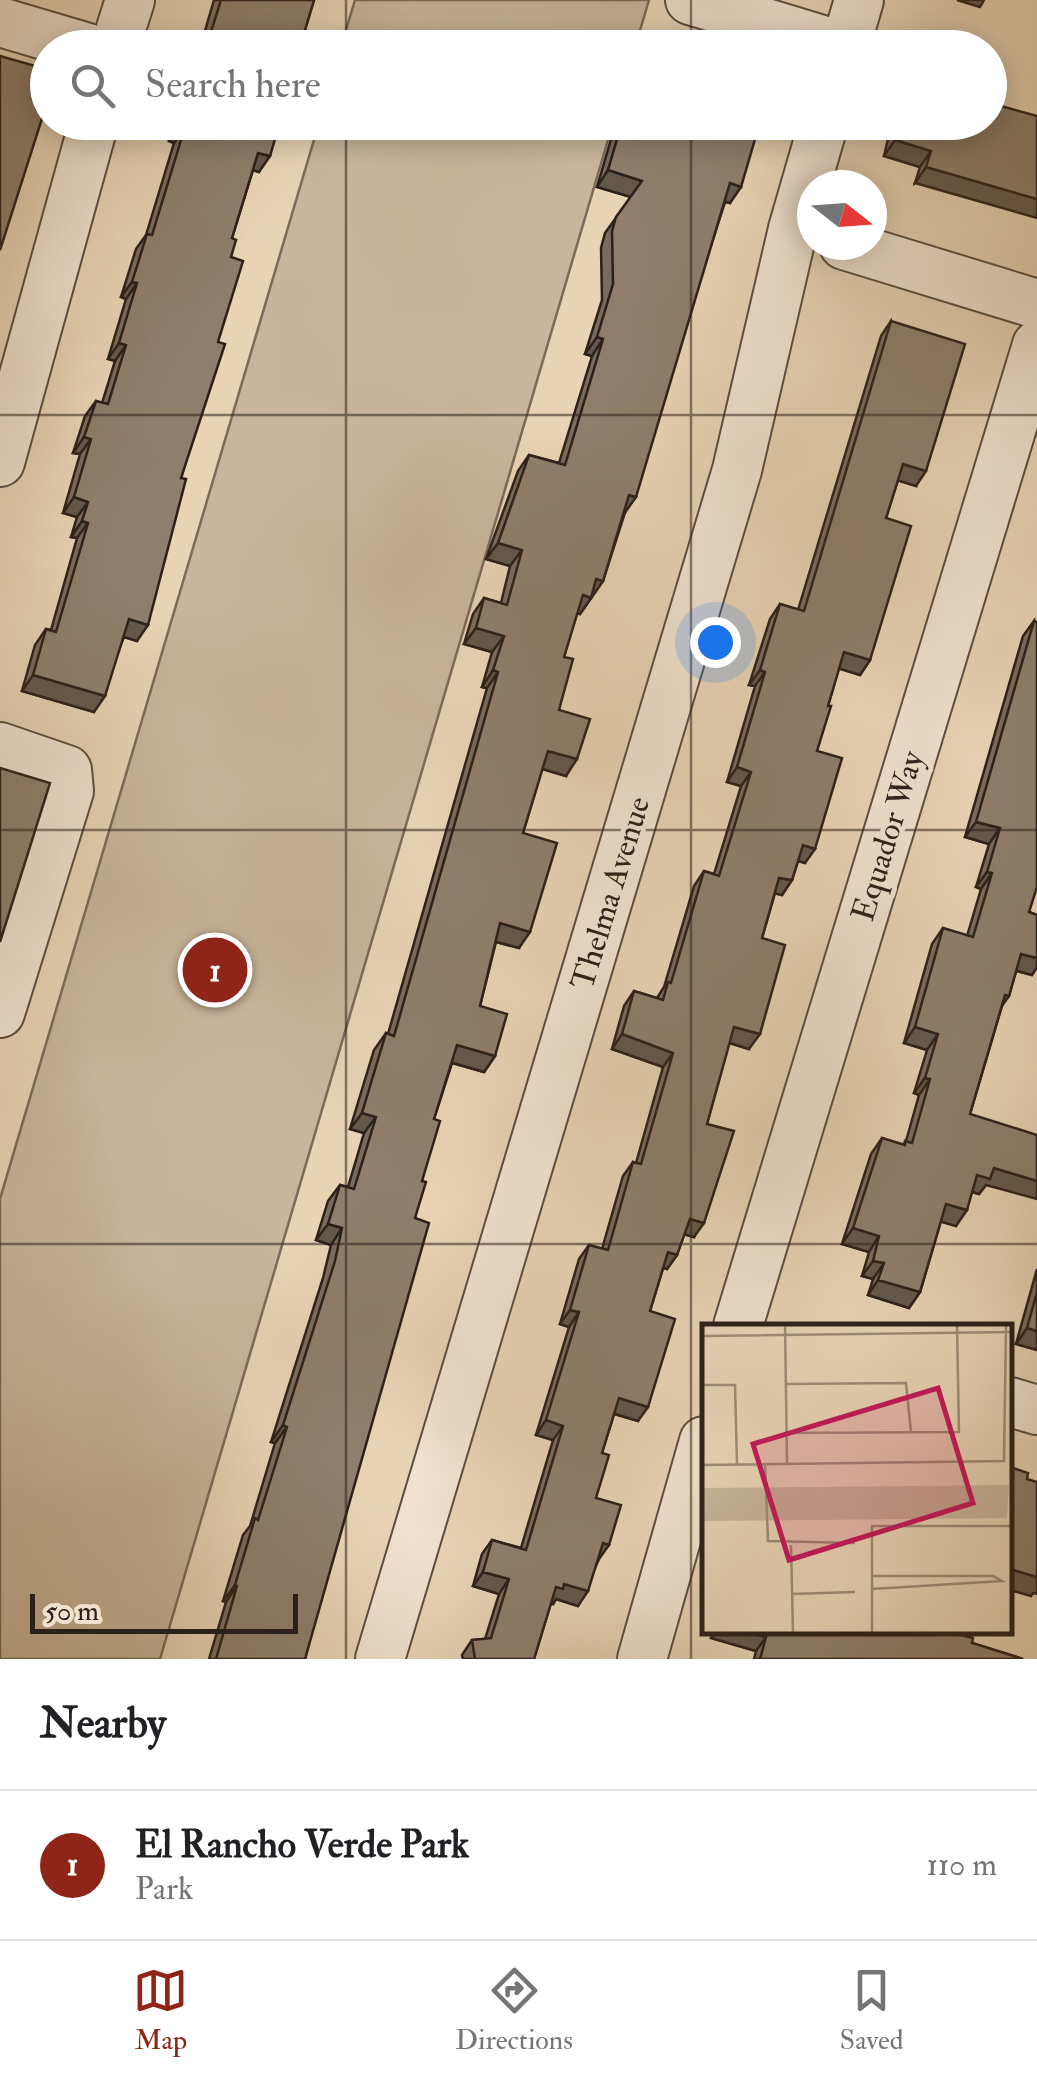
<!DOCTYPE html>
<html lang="en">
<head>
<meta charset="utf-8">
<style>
  body { margin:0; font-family:"IM FELL Double Pica",serif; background:#f2f2f2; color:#202124 }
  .compass { position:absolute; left:797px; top:170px; width:90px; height:90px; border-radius:50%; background:#fff; box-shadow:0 5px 25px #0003; rotate:107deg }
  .scale { position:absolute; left:30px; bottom:25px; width:268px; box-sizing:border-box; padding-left:10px; border:5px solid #2c211a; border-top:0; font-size:28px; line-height:35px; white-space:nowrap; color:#2c211a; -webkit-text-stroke:8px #f0e2cf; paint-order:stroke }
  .you { position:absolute; left:715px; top:642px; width:35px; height:35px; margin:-25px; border:8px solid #fff; border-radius:50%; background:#1a73e8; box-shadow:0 0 0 15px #1a73e833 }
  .badge { display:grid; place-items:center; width:65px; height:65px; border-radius:50%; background:#8f2418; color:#fff; font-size:32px; font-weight:700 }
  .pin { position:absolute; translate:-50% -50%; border:5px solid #fff; box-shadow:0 2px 10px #0006 }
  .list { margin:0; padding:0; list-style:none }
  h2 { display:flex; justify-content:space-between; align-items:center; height:130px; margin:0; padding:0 40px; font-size:42px }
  h2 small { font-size:32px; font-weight:400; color:#757577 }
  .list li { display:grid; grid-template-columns:65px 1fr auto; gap:30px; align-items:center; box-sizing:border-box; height:150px; padding:0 40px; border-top:2px solid #e0e0e0 }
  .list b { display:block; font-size:38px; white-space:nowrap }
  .list p { margin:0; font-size:32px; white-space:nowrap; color:#757577 }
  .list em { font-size:32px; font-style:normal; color:#757577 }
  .icon { flex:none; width:55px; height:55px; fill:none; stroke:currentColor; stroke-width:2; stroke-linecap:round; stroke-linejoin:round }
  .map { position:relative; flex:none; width:1037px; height:1659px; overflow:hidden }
  .search { position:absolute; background:#fff; box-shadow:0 5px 25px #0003; left:30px; right:30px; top:30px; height:110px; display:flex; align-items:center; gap:25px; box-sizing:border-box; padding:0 35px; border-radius:55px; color:#757577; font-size:38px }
  .sheet { height:280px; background:#fff }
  nav { display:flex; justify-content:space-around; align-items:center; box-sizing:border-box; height:140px; border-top:2px solid #e0e0e0; background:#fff; font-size:28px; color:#757577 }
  nav a { display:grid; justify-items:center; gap:5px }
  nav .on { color:#8f2418 }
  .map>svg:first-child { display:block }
  .green { fill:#c8b59b; stroke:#7a6b5a; stroke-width:2.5 }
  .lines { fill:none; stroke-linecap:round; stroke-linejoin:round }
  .minor-casing { stroke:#5b4e41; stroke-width:52 }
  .minor { stroke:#f0e2cf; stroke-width:48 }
  .wall { fill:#7a6c5c; stroke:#2c211a; stroke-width:2.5 }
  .shaded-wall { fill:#63584b; stroke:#2c211a; stroke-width:2.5 }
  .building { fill:#8e7e6b; stroke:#2c211a; stroke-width:2.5 }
  .grid { fill:none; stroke:#2c211a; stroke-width:2.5; stroke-opacity:0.55 }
  .labels { text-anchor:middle; stroke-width:10; stroke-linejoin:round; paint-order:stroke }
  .street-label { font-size:32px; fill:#2c211a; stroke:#f0e2cf }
  .inset-road { fill:none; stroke:#9d8c77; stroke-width:2.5 }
  .view { fill:#c2185b; fill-opacity:0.15; stroke:#c2185b; stroke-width:5 }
  .inset-edge { fill:none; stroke:#2c211a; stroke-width:5 }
</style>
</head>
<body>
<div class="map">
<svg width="1037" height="1659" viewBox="0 0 1037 1659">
  <rect width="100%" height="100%" fill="#e8d3b5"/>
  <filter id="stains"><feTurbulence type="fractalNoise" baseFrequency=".002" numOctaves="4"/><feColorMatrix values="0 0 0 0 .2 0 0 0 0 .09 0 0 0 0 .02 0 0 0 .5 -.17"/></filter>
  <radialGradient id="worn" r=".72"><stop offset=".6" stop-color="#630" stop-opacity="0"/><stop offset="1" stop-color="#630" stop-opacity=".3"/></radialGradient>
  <g class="green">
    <path d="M355,0H649L635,47H341Z"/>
    <path d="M319,123H613L160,1659H0V1199Z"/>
  </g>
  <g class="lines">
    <defs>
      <g id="minor">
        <path d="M690,0L845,47"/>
        <path d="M0,22L88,48"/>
        <path d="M115,48L130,0"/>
        <path d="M845,48L859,0"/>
        <path d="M844,245L1037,304"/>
        <path d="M0,462L94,122"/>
        <path d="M0,747L67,770L69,791L0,1013"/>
        <path d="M738,1326L1037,345"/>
        <path d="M1010,1402L1037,1410"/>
        <path d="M380,1659L737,470L793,229L824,122"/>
        <path d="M642,1659L704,1441"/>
      </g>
    </defs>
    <use href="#minor" class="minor-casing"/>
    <use href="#minor" class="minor"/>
  </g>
  <g class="wall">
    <path d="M214,0H314L302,40L310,48H200Z"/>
    <path d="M174,122H280L259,172L253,170L232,238L231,257L218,342L137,641L124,637L94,712L22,691L35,645L46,629L51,630L77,538L71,537L77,517L63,513L80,454L73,453L85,416L96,401L102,403L115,361L108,359L126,299L121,297L136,249L146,235L174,143L169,141Z"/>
    <path d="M621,122H632L644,126L645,122H760L730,203L725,202L603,581L580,614L577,613L564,657L559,710L566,776L542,769L523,833L519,948L496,942L480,1006L495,1056L484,1072L452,1063L434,1119L415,1218L305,1659H209L226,1602L223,1601L243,1535L250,1526L275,1443L271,1442L323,1278L331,1245L316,1240L328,1201L340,1185L348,1187L364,1133L350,1129L374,1050L386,1033L388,1034L487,688L482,687L492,652L464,644L473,614L484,598L501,603L510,566L486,559L518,471L529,455L559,463L592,356L585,354L602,300L601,248L605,233L631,197L597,187L612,136Z"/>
    <path d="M892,122H990L915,183L920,167L884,156Z"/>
    <path d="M891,321L916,486L898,480L886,518L870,660L860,675L839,668L828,706L817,751L805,863L798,861L792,880L782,895L775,893L762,938L749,1049L729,1043L707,1124L694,1237L684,1234L677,1255L667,1269L663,1268L650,1311L638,1421L614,1414L602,1453L596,1498L599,1559L578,1606L556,1599L553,1604L551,1603L534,1659H463L462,1655L472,1640L485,1639L499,1594L473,1586L482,1554L492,1540L521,1548L553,1440L536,1435L569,1327L560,1324L579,1259L589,1245L602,1249L623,1176L633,1162L636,1163L663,1067L612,1049L624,1006L634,991L657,998L664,987L694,886L704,871L714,874L741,786L727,782L755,686L749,685L770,619L780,604L798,610L881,336Z"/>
    <path d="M1034,621L1029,912L1037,915V967L1032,975L1016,971L1009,996L1002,1006L970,1114L986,1185L979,1194L972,1192L956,1226L941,1221L920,1292L909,1308L868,1295L873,1279L862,1276L869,1252L842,1244L871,1154L882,1138L903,1145L906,1141L919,1095L914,1093L927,1050L904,1043L932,944L943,928L967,936L981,889L976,887L989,844L965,837L1023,636Z"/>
    <path d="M1037,1269V1350L1016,1344Z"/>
    <path d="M713,1632H949L972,1643L1023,1659H754L756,1651L711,1638Z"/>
  </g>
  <g class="shaded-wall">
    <path d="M957,0H984L980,7Z"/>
    <path d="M180,126L185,127L174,143L169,141Z"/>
    <path d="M895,140L931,151L920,167L884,156Z"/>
    <path d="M258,153L270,156L259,172L247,168Z"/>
    <path d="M926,167L1037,199V218L915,183Z"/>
    <path d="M608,170L642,181L631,197L597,187Z"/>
    <path d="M730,183L741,187L730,203L719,200Z"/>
    <path d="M132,282L137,283L126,299L121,297Z"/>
    <path d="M597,337L603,339L592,356L585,354Z"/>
    <path d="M119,343L126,345L115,361L108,359Z"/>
    <path d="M84,437L91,439L80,454L73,453Z"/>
    <path d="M903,464L926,471L916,486L893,479Z"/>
    <path d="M629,495L636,497L624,514L617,512Z"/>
    <path d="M74,497L88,502L77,517L63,513Z"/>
    <path d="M82,521L88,523L77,538L71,537Z"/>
    <path d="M498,543L522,550L510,566L486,559Z"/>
    <path d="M596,579L603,581L591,598Z"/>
    <path d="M583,595L591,598L580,614L571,612Z"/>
    <path d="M129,619L148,625L137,641L118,635Z"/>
    <path d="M476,628L504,636L492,652L464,644Z"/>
    <path d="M844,652L870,660L860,675L834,667Z"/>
    <path d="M493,670L498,672L487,688L482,687Z"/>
    <path d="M760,670L765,672L755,686L749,685Z"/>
    <path d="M33,675L105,696L94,712L22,691Z"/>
    <path d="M548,751L577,759L566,776L536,767Z"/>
    <path d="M737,767L751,772L741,786L727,782Z"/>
    <path d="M976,822L1000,828L989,844L965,837Z"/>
    <path d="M803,845L815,849L805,863L793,859Z"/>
    <path d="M987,872L992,873L981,889L976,887Z"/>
    <path d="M779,878L792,880L782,895L769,892Z"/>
    <path d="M500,923L530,932L519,948L489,940Z"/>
    <path d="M1021,954L1037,958V967L1032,975L1011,969Z"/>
    <path d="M734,1027L760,1034L749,1049L724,1041Z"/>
    <path d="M915,1027L938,1034L927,1050L904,1043Z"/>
    <path d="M622,1034L673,1053L663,1067L612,1049Z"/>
    <path d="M457,1045L495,1056L484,1072L446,1061Z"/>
    <path d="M925,1078L930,1079L919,1095L914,1093Z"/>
    <path d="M362,1113L376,1117L364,1133L350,1129Z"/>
    <path d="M994,1168L1037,1181V1199L986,1185L979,1194L966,1190L977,1175Z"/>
    <path d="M946,1204L967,1210L956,1226L935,1220Z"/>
    <path d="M690,1219L704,1223L694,1237L679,1233Z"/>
    <path d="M328,1224L342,1228L331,1245L316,1240Z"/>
    <path d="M853,1228L879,1236L869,1252L842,1244Z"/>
    <path d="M668,1252L677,1255L667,1269L658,1266Z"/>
    <path d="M873,1261L884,1263L873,1279L862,1276Z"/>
    <path d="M878,1280L920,1292L909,1308L868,1295Z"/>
    <path d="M570,1310L579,1312L569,1327L560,1324Z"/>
    <path d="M1027,1328L1037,1331V1350L1016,1344Z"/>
    <path d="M619,1398L648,1407L638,1421L609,1412Z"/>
    <path d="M546,1420L563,1426L553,1440L536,1435Z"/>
    <path d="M283,1425L287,1427L275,1443L271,1442Z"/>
    <path d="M603,1543L609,1545L599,1559L593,1557Z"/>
    <path d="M1010,1569L1037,1577V1594L1033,1593L1031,1596L1010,1590Z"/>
    <path d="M483,1572L509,1579L499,1594L473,1586Z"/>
    <path d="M564,1584L588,1591L578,1606L556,1599L553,1604L546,1602L556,1587Z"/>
    <path d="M235,1585L237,1586L226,1602L223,1601Z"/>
    <path d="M715,1632H747L766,1637L756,1651L711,1638Z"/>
  </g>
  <g class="building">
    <path d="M221,0H314L302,40L311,42L310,48H206Z"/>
    <path d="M676,38L708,48H674Z"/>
    <path d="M0,56L46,69L35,103L46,106L0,250Z"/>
    <path d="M990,103L1037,116V199L926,167L931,151L895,140L900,122H990Z"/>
    <path d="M181,122H280L270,156L258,153L232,238L236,240L231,257L243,261L218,342L225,344L181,478L186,479L148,625L129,619L105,696L33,675L46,629L56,632L88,523L82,521L88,502L74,497L91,439L84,437L96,401L108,404L126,345L119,343L137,283L132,282L147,234L152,235L185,127L180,126Z"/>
    <path d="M622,122H632L650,128L652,122H760L741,187L730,183L636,497L629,495L603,581L596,579L591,598L583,595L564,657L573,659L559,710L590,719L577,759L548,751L523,833L557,843L530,932L500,923L480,1006L507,1014L495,1056L457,1045L434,1119L440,1121L422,1181L426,1182L415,1218L429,1223L305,1659H216L237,1586L235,1585L255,1518L258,1520L287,1427L283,1425L335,1261L342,1228L328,1224L340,1185L354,1189L376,1117L362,1113L386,1033L394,1036L498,672L493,670L504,636L476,628L484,598L507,605L522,550L498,543L529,455L565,465L603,339L597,337L613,284L612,231L616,217L642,181L608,170Z"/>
    <path d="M891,321L965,344L926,471L903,464L886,518L911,526L870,660L844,652L828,706H831L817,751L842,758L815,849L803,845L792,880L779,878L762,938L785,945L760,1034L734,1027L707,1124L734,1131L704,1223L690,1219L677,1255L668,1252L650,1311L675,1319L648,1407L619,1398L602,1453L609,1455L596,1498L621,1505L609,1545L603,1543L588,1591L564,1584L563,1589L556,1587L534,1659H475L472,1640L491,1638L509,1579L483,1572L492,1540L526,1550L563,1426L546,1420L579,1312L570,1310L589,1245L608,1250L633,1162L641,1164L673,1053L622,1034L634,991L663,1000L668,982L671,983L704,871L719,876L751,772L737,767L765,672L760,670L780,604L804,611Z"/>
    <path d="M1034,621L1037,622V887L1029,912L1037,915V958L1021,954L1009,996L1005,995L970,1114L1037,1135V1181L994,1168L990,1179L977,1175L967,1210L946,1204L920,1292L878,1280L884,1263L873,1261L879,1236L853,1228L882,1138L905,1145V1141L912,1143L930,1079L925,1078L938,1034L915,1027L943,928L973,937L992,873L987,872L1000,828L976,822Z"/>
    <path d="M0,768L50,783L0,942Z"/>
    <path d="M1037,1292V1331L1027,1328Z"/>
    <path d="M1010,1467L1028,1473L1027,1479L1037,1482V1577L1010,1569Z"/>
    <path d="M747,1632H949L973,1638L972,1643L1023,1659H760L766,1637Z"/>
  </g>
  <path class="grid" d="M346,0V48M691,0V48M346,122V1659M691,122V1659M0,415H1037M0,830H1037M0,1244H1037"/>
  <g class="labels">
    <g class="street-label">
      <text transform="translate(887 836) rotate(-73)" y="11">Equador Way</text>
      <text transform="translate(610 893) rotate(-73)" y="11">Thelma Avenue</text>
    </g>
  </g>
  <g transform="translate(702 1324)">
    <rect width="310" height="310" fill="#e8d3b5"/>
    <path d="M307,161L305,194L0,197V164Z" fill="#c8b59b"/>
    <path class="inset-road" d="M83,1L85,139M0,12L310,8M84,60L204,59L209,108M0,61H33L35,140M85,109L257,108L255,1M63,140L66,217L153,219M0,141L302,137L304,1M89,221L91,309M170,252H291L300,257L170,265M90,270L153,268M170,309V202H310"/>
    <path class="view" d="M236,64L271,179L87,236L51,120Z"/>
    <rect width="310" height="310" class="inset-edge"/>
  </g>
  <rect width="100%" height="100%" filter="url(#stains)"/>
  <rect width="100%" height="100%" fill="url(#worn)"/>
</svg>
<svg class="compass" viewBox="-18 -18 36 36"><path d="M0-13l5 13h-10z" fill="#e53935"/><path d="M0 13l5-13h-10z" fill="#757577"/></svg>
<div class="scale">50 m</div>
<div class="you"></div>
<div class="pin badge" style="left:215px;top:970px">1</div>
<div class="search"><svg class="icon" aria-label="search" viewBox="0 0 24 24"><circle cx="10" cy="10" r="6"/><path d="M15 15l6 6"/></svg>Search here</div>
</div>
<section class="sheet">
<h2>Nearby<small></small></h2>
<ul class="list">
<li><span class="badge">1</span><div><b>El Rancho Verde Park</b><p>Park</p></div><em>110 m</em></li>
</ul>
</section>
<nav>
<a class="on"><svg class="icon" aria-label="map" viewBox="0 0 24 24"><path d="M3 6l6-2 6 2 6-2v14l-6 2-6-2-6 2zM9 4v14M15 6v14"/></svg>Map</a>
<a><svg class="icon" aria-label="directions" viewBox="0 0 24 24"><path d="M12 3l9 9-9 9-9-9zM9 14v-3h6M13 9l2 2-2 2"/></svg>Directions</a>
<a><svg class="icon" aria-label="saved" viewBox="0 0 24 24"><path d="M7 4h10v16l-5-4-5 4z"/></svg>Saved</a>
</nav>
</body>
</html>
